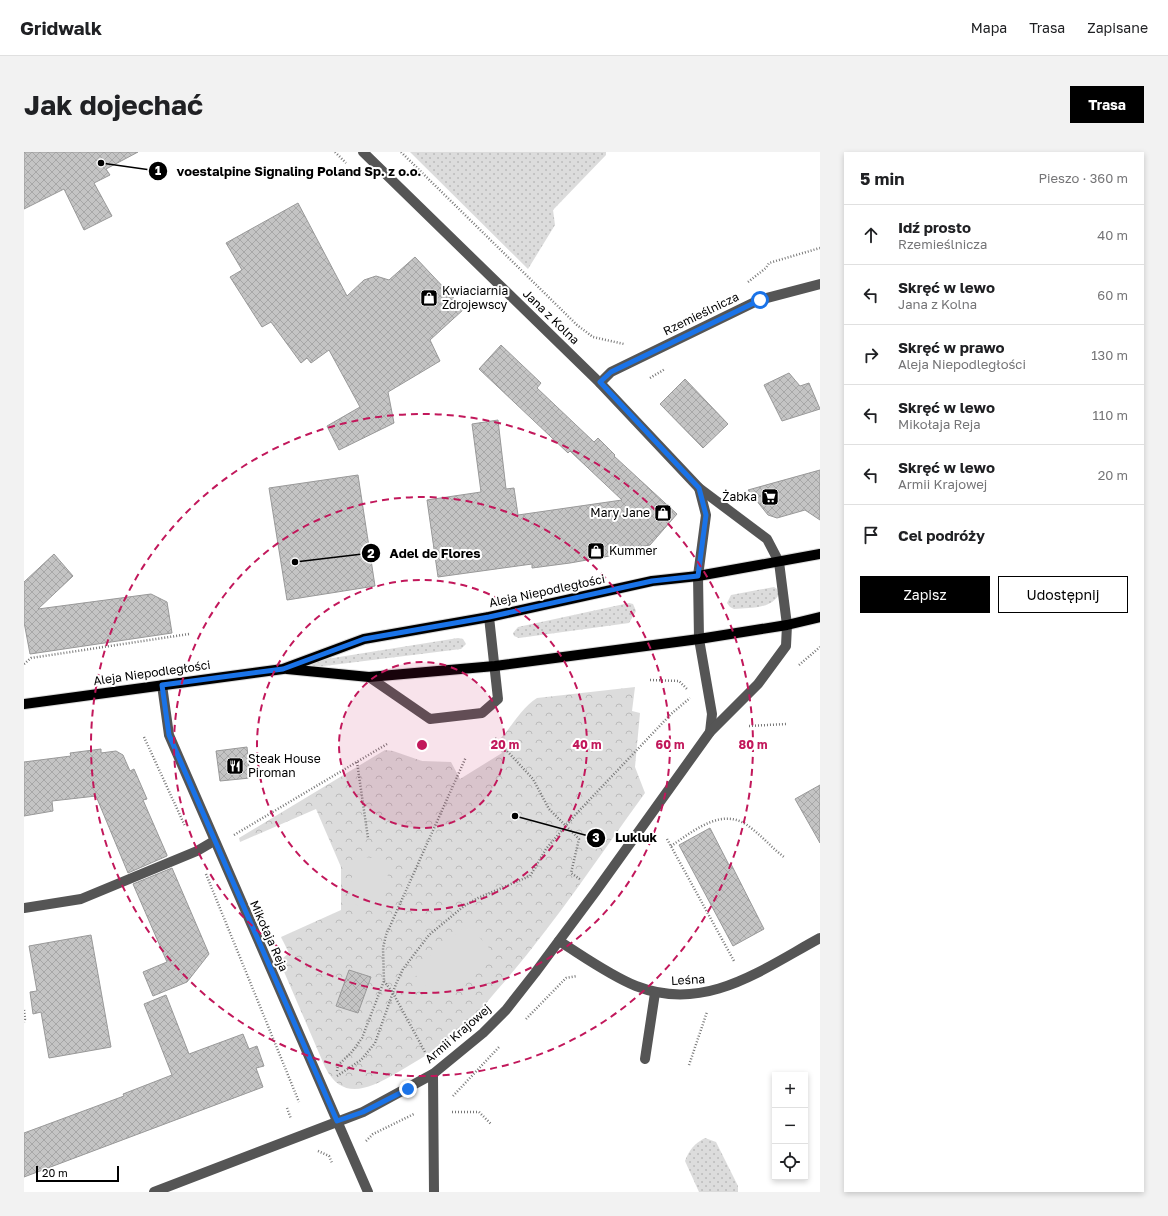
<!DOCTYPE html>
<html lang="pl">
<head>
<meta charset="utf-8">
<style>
  body { margin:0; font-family:"Golos Text",sans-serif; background:#f2f2f2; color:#202124 }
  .controls { position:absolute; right:12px; bottom:12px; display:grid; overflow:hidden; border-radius:0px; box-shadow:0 2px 6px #0003 }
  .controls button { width:36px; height:36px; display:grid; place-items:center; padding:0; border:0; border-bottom:1px solid #e0e0e0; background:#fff; color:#202124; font:20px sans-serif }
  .scale { position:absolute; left:12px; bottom:10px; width:83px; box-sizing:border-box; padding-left:4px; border:2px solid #000; border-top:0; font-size:11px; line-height:14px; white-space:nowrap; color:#000; -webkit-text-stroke:3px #fff; paint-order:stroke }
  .stop { position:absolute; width:12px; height:12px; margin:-9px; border:3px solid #1a73e8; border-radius:50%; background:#fff }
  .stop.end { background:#1a73e8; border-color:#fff; box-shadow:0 1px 4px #0008 }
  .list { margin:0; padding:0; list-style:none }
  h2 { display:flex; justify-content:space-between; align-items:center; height:52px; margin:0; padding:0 16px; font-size:17px }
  h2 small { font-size:13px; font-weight:400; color:#757577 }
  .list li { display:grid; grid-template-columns:26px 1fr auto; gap:12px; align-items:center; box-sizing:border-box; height:60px; padding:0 16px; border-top:1px solid #e0e0e0 }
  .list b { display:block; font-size:15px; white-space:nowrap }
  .list p { margin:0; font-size:13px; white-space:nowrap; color:#757577 }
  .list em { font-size:13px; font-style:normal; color:#757577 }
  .actions { display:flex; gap:8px; padding:12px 16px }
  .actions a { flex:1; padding:9px 0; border:1px solid #000; border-radius:0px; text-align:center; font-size:14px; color:#000 }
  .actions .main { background:#000; color:#fff }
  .icon { flex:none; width:22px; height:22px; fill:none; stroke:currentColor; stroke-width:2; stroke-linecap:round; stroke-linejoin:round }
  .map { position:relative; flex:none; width:796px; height:1040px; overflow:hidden; border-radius:0px }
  header { display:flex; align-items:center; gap:24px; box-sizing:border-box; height:56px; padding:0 20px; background:#fff; border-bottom:1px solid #e0e0e0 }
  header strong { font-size:19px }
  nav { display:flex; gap:22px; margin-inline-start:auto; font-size:14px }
  .intro { display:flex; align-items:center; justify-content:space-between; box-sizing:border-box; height:96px; padding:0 24px }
  h1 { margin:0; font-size:28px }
  .button { padding:10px 18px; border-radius:0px; background:#000; color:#fff; font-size:14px; font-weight:700 }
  main { display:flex; gap:24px; padding:0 24px }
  aside { flex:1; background:#fff; border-radius:0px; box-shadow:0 2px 6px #0003 }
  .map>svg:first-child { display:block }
  .grass { fill:url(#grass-dots) }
  .park { fill:url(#park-crowns) }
  .pitch { fill:#dcdcdc }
  .building { fill:url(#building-cross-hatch); stroke:#999 }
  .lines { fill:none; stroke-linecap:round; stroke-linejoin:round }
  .major-casing { stroke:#dbdbdb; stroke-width:12 }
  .path { stroke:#777; stroke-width:2.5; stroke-dasharray:1 2; stroke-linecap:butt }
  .minor { stroke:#555; stroke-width:10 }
  .major { stroke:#000; stroke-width:10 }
  .route { stroke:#1a73e8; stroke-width:5 }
  .ring { fill:none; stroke:#c2185b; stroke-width:2; stroke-dasharray:7 5 }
  .labels { text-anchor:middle; stroke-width:4; stroke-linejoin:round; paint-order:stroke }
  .poi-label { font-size:12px; fill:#000; stroke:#fff; text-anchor:start }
  .street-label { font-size:12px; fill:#000; stroke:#fff }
  .centre { fill:#c2185b; stroke:#fff; stroke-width:2 }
  .ring-label { font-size:12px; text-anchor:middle; font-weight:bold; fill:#c2185b; stroke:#fff; stroke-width:4; stroke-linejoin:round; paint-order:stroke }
  .leader { fill:none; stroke:#000; stroke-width:1.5 }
  .callout-dot { fill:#000; stroke:#fff; stroke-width:1.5 }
  .mark-label { font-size:12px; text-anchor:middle; font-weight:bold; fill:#fff }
  .callout-label { font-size:13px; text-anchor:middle; font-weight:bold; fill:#000; stroke:#fff; stroke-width:4; stroke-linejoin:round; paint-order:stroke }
</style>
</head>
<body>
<header>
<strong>Gridwalk</strong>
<nav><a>Mapa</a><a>Trasa</a><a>Zapisane</a></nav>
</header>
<div class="intro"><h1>Jak dojechać</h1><a class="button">Trasa</a></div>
<main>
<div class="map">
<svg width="796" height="1040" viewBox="0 0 796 1040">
  <defs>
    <pattern id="grass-dots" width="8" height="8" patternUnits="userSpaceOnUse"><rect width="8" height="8" fill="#dcdcdc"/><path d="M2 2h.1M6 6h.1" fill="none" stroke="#bbb" stroke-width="1.8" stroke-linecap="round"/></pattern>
    <pattern id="park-crowns" width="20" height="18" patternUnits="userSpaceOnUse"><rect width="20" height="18" fill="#dcdcdc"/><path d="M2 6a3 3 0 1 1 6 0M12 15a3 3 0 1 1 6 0" fill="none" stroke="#bbb"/></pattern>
    <pattern id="building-cross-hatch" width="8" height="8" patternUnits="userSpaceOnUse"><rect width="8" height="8" fill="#c4c4c4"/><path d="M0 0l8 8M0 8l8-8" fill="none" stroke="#a7a7a7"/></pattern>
  </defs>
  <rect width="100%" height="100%" fill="#fff"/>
  <g class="grass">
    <path d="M386,0H582V3L529,58L531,73L504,117Z"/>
    <path d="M750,435L753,437L755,442C748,457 725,456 710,457L706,455L703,451L707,443Z"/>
    <path d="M605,451L609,452L612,459L605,471L495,486L490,484L489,481L494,475Z"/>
    <path d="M434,486L439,487L442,492L437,497L292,515H289L287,511L290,509Z"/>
    <path d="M681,986L692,990L714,1034V1040H675L661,1009C665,998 671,991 681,986Z"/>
  </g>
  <path class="park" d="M611,535L608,559L616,561L611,615L621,641C573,707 528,776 474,837C463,850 452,864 440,875C419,894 393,909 369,923C344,937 318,949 301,915L258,815L259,806L265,801L257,785L317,758V715L292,657L216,690L215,686L361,598L369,599L398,609L427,610L436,627L478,601L472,591C487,577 496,557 513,546Z"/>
  <g class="pitch">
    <path d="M331,704L366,708L359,756L324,752Z"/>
    <path d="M444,772L472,804L416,851L388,819Z"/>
  </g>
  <g class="building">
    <path d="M0,0H114L82,17L86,23L70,31L88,64L60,78L40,37L0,57Z"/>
    <path d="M274,51L323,144L340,128L352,124L365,128L391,105L440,157L406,188L416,209L364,240L370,271L315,298L303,274L336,255L305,198L287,211L283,206L277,211L247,170L238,175L206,125L218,118L202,91Z"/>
    <path d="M477,193L517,231L513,236L570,290L574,286L591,303L590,304L653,362L626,393L590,399L591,403L546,411L508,416V412L414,425L403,348L457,340L448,272L474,268L482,337L490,336L494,363L598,348L546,299L544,301L455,217Z"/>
    <path d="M765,221L776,234L785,231L796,257L758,269L740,233Z"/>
    <path d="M661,227L704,272L679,296L636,252Z"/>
    <path d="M796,318V368L781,358L753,366L744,363L724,338Z"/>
    <path d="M334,323L351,434L263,448L245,336Z"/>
    <path d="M30,402L49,424L14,457L127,442L143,450L148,481L6,502L0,470V430Z"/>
    <path d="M223,595L226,626L196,629L192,599Z"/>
    <path d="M77,597V601L92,599L99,603L106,619L110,617L123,647L119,648L143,703V704L104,721L72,644L28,649L29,659L0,664V610L47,604L46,601Z"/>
    <path d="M796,633V691L771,647Z"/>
    <path d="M686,676L705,713L707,712L740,777L709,794L655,693Z"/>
    <path d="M148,716L185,802L163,830L129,844L119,820L143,810L109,732Z"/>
    <path d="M67,783L87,895L25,906L17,860L9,862L6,840L13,839L5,794Z"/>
    <path d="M325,818L347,825L334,861L312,854Z"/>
    <path d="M142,843L165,902L219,882L225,897L233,894L240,914L232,916L239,935L0,1025V981L100,944L99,942L148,923L120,852Z"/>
  </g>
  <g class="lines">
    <defs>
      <g id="major">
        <path d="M263,517L345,525L471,514L675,487L763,473L796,465"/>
        <path d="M0,552L259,517L340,487L465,465L628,429L674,424L796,402"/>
      </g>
    </defs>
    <use href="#major" class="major-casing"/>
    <g class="path">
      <path d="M311,0L322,11"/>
      <path d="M377,0L553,173L569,185L600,192"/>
      <path d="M724,130L742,116L745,111L796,96"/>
      <path d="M626,226L641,217"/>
      <path d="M0,512L7,506L165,482"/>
      <path d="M775,513L796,495"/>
      <path d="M626,528L655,529L663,537"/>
      <path d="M725,574L762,572"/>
      <path d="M120,585L161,674"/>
      <path d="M471,586L509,627L525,657L555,687L547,721L557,728"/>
      <path d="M333,610L344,686"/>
      <path d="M210,683L363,592"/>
      <path d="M643,687L710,809"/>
      <path d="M647,694C671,678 700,653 727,676C739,685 748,696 760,705"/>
      <path d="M182,722L275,950"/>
      <path d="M360,829L369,841L401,900"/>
      <path d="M0,858L1,867L0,870"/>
      <path d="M502,867L542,826L553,824"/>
      <path d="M665,913L683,860"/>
      <path d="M313,919L314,913L327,901L338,886L360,829L359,796L362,783L442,605"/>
      <path d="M313,924L337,908L351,891L372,832L379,817L405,783L440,754L454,746L506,724L522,697L552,662L647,562L666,546"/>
      <path d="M429,944L476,894"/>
      <path d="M263,956L267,967"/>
      <path d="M428,960H455L467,972"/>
      <path d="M342,989L349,982L390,962"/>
      <path d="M294,999L305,1004L308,1011"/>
    </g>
    <g class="minor">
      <path d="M576,231L587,220L735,148L796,132"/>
      <path d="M675,336L682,363L674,424L675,487L688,562L686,580"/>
      <path d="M345,525L406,567L458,561L474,547L465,465"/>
      <path d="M138,533L145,583L344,1040"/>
      <path d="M0,756L57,747L173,699L190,689"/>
      <path d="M535,789C559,804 585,823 612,834C681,861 737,818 796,786"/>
      <path d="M621,907L631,841"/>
      <path d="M409,922L410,1040"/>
      <path d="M130,1040L339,960L409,922L459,881L482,858L511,821L572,739L686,580L734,532L762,494L763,473L755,410L743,387L675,336L576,231L339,0"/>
    </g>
    <use href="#major" class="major"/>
  </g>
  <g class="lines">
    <path class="route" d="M384,937L339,960L313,969L145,583L138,533L259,517L340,487L465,465L628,429L674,424L682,363L675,336L576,230L587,220L736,148"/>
  </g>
  <circle cx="398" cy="593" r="83" fill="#c2185b" fill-opacity=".12"/>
  <g class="ring">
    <circle cx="398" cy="593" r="83"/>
    <circle cx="398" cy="593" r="165"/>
    <circle cx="398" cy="593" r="248"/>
    <circle cx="398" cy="593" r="331"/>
  </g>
  <defs>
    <symbol id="shop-square" viewBox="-11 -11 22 22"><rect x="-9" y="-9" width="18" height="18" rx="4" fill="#000" stroke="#fff"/><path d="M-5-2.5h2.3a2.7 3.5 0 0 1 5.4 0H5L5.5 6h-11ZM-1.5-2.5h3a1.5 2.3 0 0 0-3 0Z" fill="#fff"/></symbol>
    <symbol id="supermarket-square" viewBox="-11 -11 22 22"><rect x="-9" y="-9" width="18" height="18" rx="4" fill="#000" stroke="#fff"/><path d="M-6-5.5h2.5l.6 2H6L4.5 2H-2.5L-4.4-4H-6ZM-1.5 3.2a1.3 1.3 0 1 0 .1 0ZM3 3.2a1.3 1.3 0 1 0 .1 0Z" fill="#fff"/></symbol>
    <symbol id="restaurant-square" viewBox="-11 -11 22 22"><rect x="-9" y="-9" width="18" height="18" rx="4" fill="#000" stroke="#fff"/><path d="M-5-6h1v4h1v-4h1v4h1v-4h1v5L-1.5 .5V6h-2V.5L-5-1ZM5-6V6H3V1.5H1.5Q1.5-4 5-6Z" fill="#fff"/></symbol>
  </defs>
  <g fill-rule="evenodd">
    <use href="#shop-square" x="395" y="136" width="20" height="20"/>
    <use href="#supermarket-square" x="736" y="335" width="20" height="20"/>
    <use href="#shop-square" x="629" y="351" width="20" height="20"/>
    <use href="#shop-square" x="562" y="389" width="20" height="20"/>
    <use href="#restaurant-square" x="201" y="604" width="20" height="20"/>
  </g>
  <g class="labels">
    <g class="poi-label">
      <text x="418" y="143">Kwiaciarnia<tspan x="418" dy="14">Zdrojewscy</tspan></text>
      <text x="733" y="349" text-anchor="end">Żabka</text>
      <text x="626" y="365" text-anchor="end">Mary Jane</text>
      <text x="585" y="403">Kummer</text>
      <text x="224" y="611">Steak House<tspan x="224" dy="14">Piroman</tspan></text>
    </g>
    <g class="street-label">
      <text transform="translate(677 162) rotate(-26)" y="4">Rzemieślnicza</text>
      <text transform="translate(527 165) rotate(44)" y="4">Jana z Kolna</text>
      <text transform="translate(523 439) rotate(-12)" y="4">Aleja Niepodległości</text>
      <text transform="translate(128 521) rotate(-8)" y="4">Aleja Niepodległości</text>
      <text transform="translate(245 784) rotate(66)" y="4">Mikołaja Reja</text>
      <text transform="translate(664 828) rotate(-3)" y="4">Leśna</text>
      <text transform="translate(434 882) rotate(-41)" y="4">Armii Krajowej</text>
    </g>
  </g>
  <circle cx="398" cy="593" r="6" class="centre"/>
  <g class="ring-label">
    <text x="481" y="597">20 m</text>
    <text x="563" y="597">40 m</text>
    <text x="646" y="597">60 m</text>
    <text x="729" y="597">80 m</text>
  </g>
  <path class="leader" d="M77 11L134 19M271 410L347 401M491 664L572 686"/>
  <g class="callout-dot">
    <circle cx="77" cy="11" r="4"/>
    <circle cx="271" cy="410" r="4"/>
    <circle cx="491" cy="664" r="4"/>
    <circle cx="134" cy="19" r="10"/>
    <circle cx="347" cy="401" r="10"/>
    <circle cx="572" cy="686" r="10"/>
  </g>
  <g class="mark-label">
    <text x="134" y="23">1</text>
    <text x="347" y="406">2</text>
    <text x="572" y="690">3</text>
  </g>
  <g class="callout-label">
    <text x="275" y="24">voestalpine Signaling Poland Sp. z o.o.</text>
    <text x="411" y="406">Adel de Flores</text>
    <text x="612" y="690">Lukluk</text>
  </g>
</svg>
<div class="controls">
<button>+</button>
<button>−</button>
<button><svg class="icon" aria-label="locate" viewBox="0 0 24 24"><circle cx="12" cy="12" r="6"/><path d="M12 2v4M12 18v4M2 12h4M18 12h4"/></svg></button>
</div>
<div class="scale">20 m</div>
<div class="stop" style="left:736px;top:148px"></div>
<div class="stop end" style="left:384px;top:937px"></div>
</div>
<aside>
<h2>5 min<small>Pieszo · 360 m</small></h2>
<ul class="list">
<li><svg class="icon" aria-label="ahead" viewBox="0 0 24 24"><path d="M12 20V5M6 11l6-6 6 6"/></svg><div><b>Idź prosto</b><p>Rzemieślnicza</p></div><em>40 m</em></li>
<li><svg class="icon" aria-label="left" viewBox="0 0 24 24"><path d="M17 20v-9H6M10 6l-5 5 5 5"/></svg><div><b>Skręć w lewo</b><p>Jana z Kolna</p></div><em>60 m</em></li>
<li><svg class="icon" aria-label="right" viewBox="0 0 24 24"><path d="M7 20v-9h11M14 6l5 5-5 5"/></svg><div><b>Skręć w prawo</b><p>Aleja Niepodległości</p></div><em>130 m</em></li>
<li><svg class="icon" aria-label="left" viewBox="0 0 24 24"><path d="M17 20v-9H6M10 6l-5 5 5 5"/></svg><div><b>Skręć w lewo</b><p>Mikołaja Reja</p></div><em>110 m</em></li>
<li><svg class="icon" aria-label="left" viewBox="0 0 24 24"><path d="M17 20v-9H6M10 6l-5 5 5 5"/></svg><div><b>Skręć w lewo</b><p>Armii Krajowej</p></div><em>20 m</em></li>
<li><svg class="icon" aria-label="arrive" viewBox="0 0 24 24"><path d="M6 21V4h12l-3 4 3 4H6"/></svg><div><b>Cel podróży</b></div></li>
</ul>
<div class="actions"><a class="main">Zapisz</a><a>Udostępnij</a></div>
</aside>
</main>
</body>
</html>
